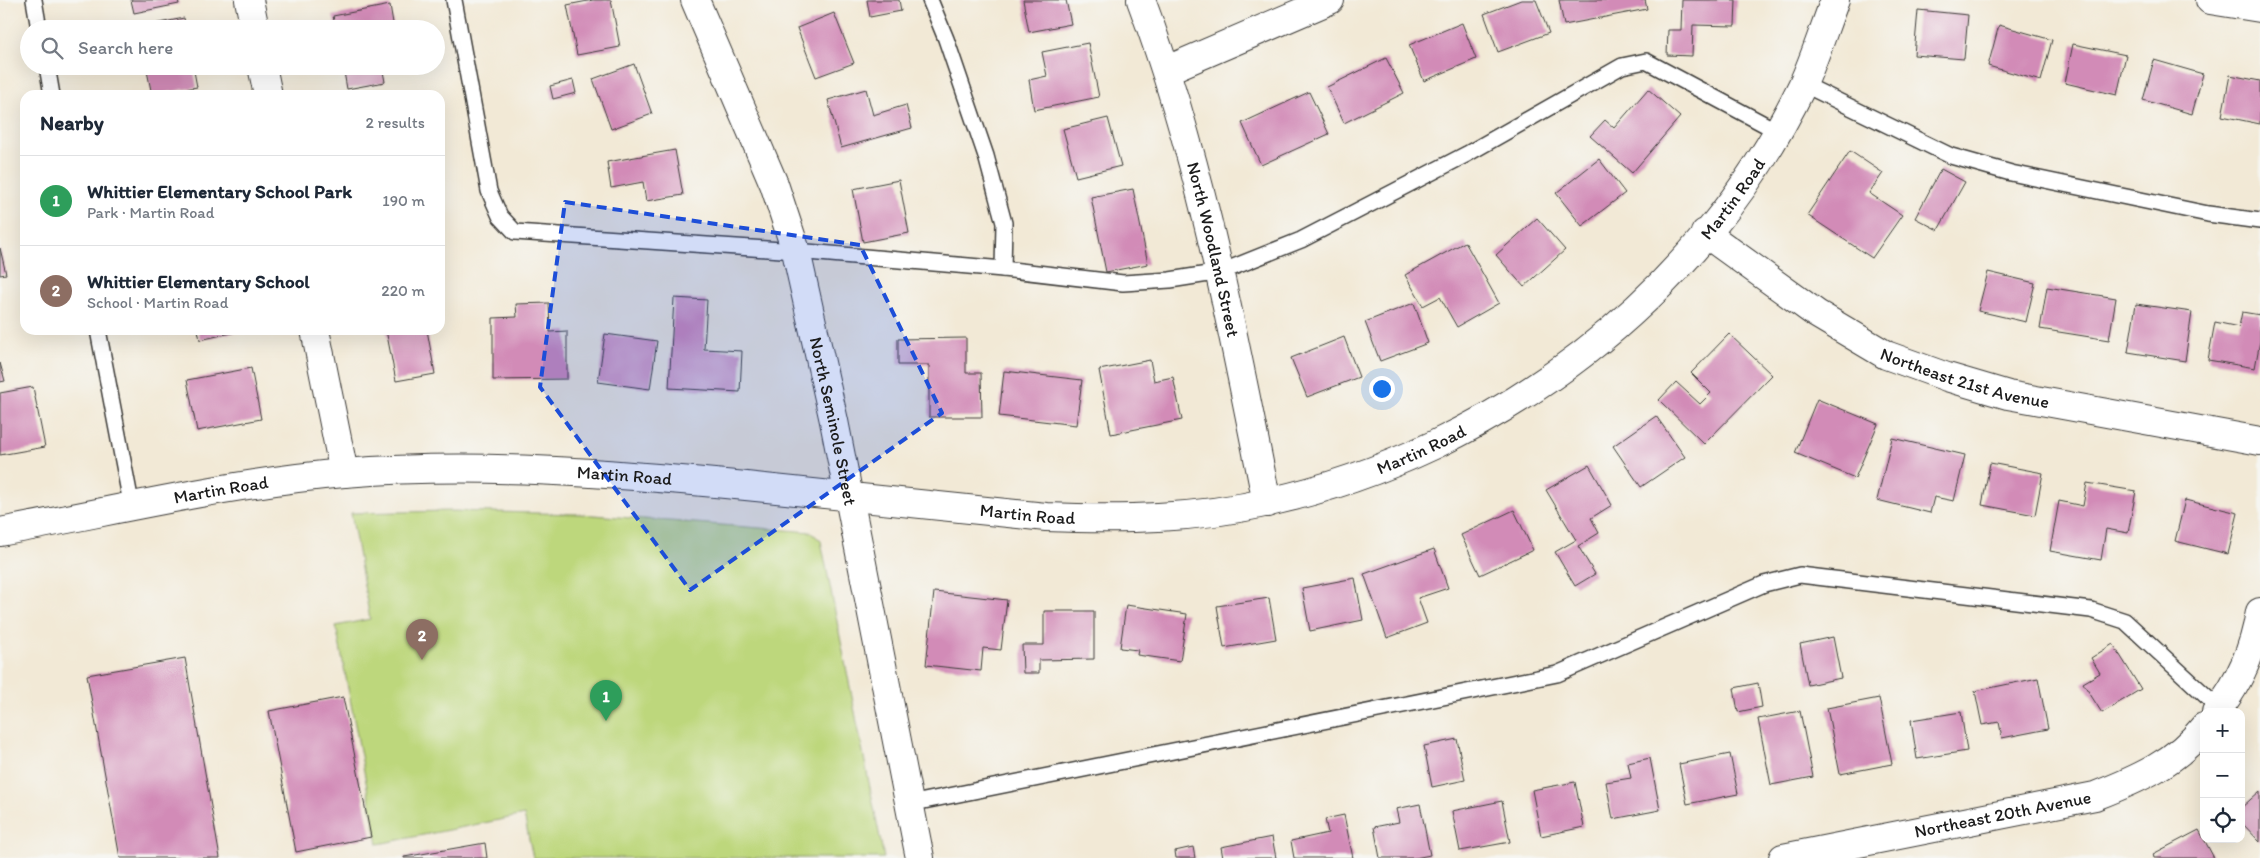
<!DOCTYPE html>
<html lang="en">
<head>
<meta charset="utf-8">
<style>
  body { margin:0; font-family:Itim,sans-serif; background:#f6f6f7; color:#1f2937 }
  .controls { position:absolute; right:15px; bottom:15px; display:grid; overflow:hidden; border-radius:10px; box-shadow:0 5px 20px #0002 }
  .controls button { width:45px; height:45px; display:grid; place-items:center; padding:0; border:0; border-bottom:1px solid #e0e1e3; background:#fff; color:#1f2937; font:25px sans-serif }
  .you { position:absolute; left:1381px; top:388px; width:18px; height:18px; margin:-12px; border:4px solid #fff; border-radius:50%; background:#1a73e8; box-shadow:0 0 0 8px #1a73e833 }
  .badge { display:grid; place-items:center; width:32px; height:32px; border-radius:50%; background:#7c3aed; color:#fff; font-size:16px; font-weight:700 }
  .pin { position:absolute; translate:-50% -41px; filter:drop-shadow(0 1px 2px #0008) }
  .pin::after { content:''; position:absolute; top:26px; width:18px; height:15px; background:inherit; clip-path:polygon(0 0,100% 0,50% 100%) }
  .list { margin:0; padding:0; list-style:none }
  h2 { display:flex; justify-content:space-between; align-items:center; height:65px; margin:0; padding:0 20px; font-size:21px }
  h2 small { font-size:16px; font-weight:400; color:#747a83 }
  .list li { display:grid; grid-template-columns:32px 1fr auto; gap:15px; align-items:center; box-sizing:border-box; height:90px; padding:0 20px; border-top:1px solid #e0e1e3 }
  .list b { display:block; font-size:19px; white-space:nowrap }
  .list p { margin:0; font-size:16px; white-space:nowrap; color:#747a83 }
  .list em { font-size:16px; font-style:normal; color:#747a83 }
  .icon { flex:none; width:28px; height:28px; fill:none; stroke:currentColor; stroke-width:2; stroke-linecap:round; stroke-linejoin:round }
  .map { position:relative; flex:none; width:2260px; height:858px; overflow:hidden }
  .search { position:absolute; background:#fff; box-shadow:0 5px 20px #0002; left:20px; top:20px; width:425px; height:55px; display:flex; align-items:center; gap:12px; box-sizing:border-box; padding:0 18px; border-radius:28px; color:#747a83; font-size:19px }
  .panel { position:absolute; background:#fff; box-shadow:0 5px 20px #0002; left:20px; top:90px; width:425px; height:245px; border-radius:15px }
  .map>svg:first-child { display:block }
  .green { fill:#bdd77c; stroke:#6c7a4c }
  .building { fill:#d28bb7 }
  .lines { fill:none; stroke-linecap:round; stroke-linejoin:round }
  .lane-casing { stroke:#3c3b38; stroke-width:18 }
  .street-casing { stroke:#3c3b38; stroke-width:30 }
  .secondary-casing { stroke:#3c3b38; stroke-width:30 }
  .lane { stroke:#fff; stroke-width:15 }
  .street { stroke:#fff; stroke-width:28 }
  .secondary { stroke:#fff; stroke-width:28 }
  .marked { fill:#1d4ed8; fill-opacity:0.2; stroke:#1d4ed8; stroke-width:4; stroke-dasharray:10 6; stroke-linejoin:round }
  .labels { text-anchor:middle; stroke-width:4; stroke-linejoin:round; paint-order:stroke }
  .street-label { font-size:18px; fill:#1c1c1c; stroke:#f6f6f2 }
</style>
</head>
<body>
<div class="map">
<svg width="2260" height="858" viewBox="0 0 2260 858">
  <rect width="100%" height="100%" fill="#f6f6f2"/>
  <filter id="ink" filterUnits="userSpaceOnUse"><feTurbulence type="fractalNoise" baseFrequency=".02" numOctaves="2"/><feDisplacementMap in="SourceGraphic" scale="10" xChannelSelector="R" yChannelSelector="G"/><feConvolveMatrix kernelMatrix="1 2 1 2 8 2 1 2 1" color-interpolation-filters="sRGB"/></filter>
  <filter id="wash" filterUnits="userSpaceOnUse"><feTurbulence type="fractalNoise" baseFrequency=".0096" numOctaves="4" result="noise"/><feDisplacementMap in="SourceGraphic" scale="20" xChannelSelector="R" yChannelSelector="G"/><feGaussianBlur stdDeviation="1.12" result="paint"/><feColorMatrix in="noise" values="0 0 0 0 0 0 0 0 0 0 0 0 0 0 0 0 0 1.4 0 .05"/><feComposite in="paint" operator="in"/></filter>
  <g filter="url(#wash)">
    <rect width="100%" height="100%" fill="#f2e9d6"/>
    <path class="green" d="M450,511L580,514L811,532L821,541L884,858H533L524,815L378,844L336,626L370,619L351,513Z"/>
    <g id="blocks">
      <g class="building">
        <path d="M131,0H178L179,4L134,13Z"/>
        <path d="M593,0H611L620,47L577,55L567,5Z"/>
        <path d="M867,0H899L901,11L870,17Z"/>
        <path d="M1023,0H1066L1071,24L1029,32Z"/>
        <path d="M1521,0H1536L1549,33L1498,52L1484,14Z"/>
        <path d="M1559,0H1645L1647,9L1564,25Z"/>
        <path d="M1682,0H1736L1735,26L1693,25L1692,56L1667,55L1668,30H1681Z"/>
        <path d="M390,5L394,29H336L333,16Z"/>
        <path d="M1918,10L1968,15L1964,59L1914,55Z"/>
        <path d="M834,13L854,63L816,77L797,28Z"/>
        <path d="M184,18L186,29H139V27Z"/>
        <path d="M1462,23L1476,59L1424,81L1409,45Z"/>
        <path d="M1999,25L2052,40L2041,81L1988,66Z"/>
        <path d="M1088,43L1099,97L1034,110L1029,80L1047,76L1042,52Z"/>
        <path d="M2073,44L2126,55L2117,95L2065,83Z"/>
        <path d="M1386,58L1404,93L1344,123L1327,87Z"/>
        <path d="M2154,60L2203,74L2192,114L2143,100Z"/>
        <path d="M634,64L652,114L611,129L593,79Z"/>
        <path d="M146,66H193L197,87L152,95Z"/>
        <path d="M343,66H382L385,82L347,89Z"/>
        <path d="M2230,75L2260,81V124L2222,116Z"/>
        <path d="M573,80L576,93L553,99L550,86Z"/>
        <path d="M866,89L873,115L906,105L912,128L841,148L828,100Z"/>
        <path d="M1648,89L1680,117L1632,173L1590,136L1605,120L1614,128Z"/>
        <path d="M1309,92L1329,134L1261,165L1242,123Z"/>
        <path d="M1108,118L1121,166L1076,177L1063,129Z"/>
        <path d="M675,150L683,195L646,201L643,182L611,188L607,162Z"/>
        <path d="M1850,151L1883,173L1869,193L1902,215L1872,258L1807,215Z"/>
        <path d="M1599,159L1625,193L1582,226L1556,193Z"/>
        <path d="M1941,169L1965,182L1938,230L1915,218Z"/>
        <path d="M899,180L909,233L863,242L853,189Z"/>
        <path d="M1133,189L1148,264L1106,272L1091,197Z"/>
        <path d="M1537,218L1565,250L1524,287L1496,255Z"/>
        <path d="M1465,242L1499,303L1457,327L1440,297L1423,306L1405,275Z"/>
        <path d="M0,248L6,274L0,275Z"/>
        <path d="M1988,272L2035,283L2026,322L1978,311Z"/>
        <path d="M2047,287L2116,298L2109,340L2040,329Z"/>
        <path d="M674,298L707,300L704,349L742,351L740,392L669,388Z"/>
        <path d="M549,303L550,332L567,331V379L493,380V318L517,317L516,304Z"/>
        <path d="M1414,303L1428,343L1380,361L1365,322Z"/>
        <path d="M2136,304L2192,312L2185,361L2128,352Z"/>
        <path d="M2242,312L2260,315V341L2255,368L2208,360L2215,322L2239,327Z"/>
        <path d="M198,330H240V331L200,340Z"/>
        <path d="M386,330H427L435,374L396,381Z"/>
        <path d="M605,334L657,341L650,389L598,382Z"/>
        <path d="M1729,334L1772,375L1704,444L1659,400L1676,382L1700,404L1711,393L1691,373Z"/>
        <path d="M1344,337L1359,377L1307,397L1291,358Z"/>
        <path d="M966,338V373H981L982,417H929V365H898V339Z"/>
        <path d="M1150,360L1154,381L1173,377L1182,420L1111,434L1099,370Z"/>
        <path d="M0,363L5,381L0,382Z"/>
        <path d="M251,368L261,419L197,431L187,380Z"/>
        <path d="M1004,371L1082,380L1076,425L999,416Z"/>
        <path d="M33,387L45,447L0,455V393Z"/>
        <path d="M1817,399L1878,424L1855,478L1795,453Z"/>
        <path d="M1656,416L1685,457L1641,487L1613,446Z"/>
        <path d="M1892,438L1965,455L1954,501L1934,497L1930,513L1877,500Z"/>
        <path d="M1990,463L2043,473L2035,515L1982,505Z"/>
        <path d="M1589,465L1612,505L1591,518L1599,533L1578,546L1595,574L1575,586L1555,552L1576,540L1546,490Z"/>
        <path d="M2087,483L2136,491L2128,533L2106,529L2101,560L2050,551L2059,501L2083,506Z"/>
        <path d="M2185,500L2238,513L2228,554L2175,541Z"/>
        <path d="M1514,510L1533,550L1480,575L1461,535Z"/>
        <path d="M1434,549L1448,588L1418,598L1427,623L1387,638L1364,574Z"/>
        <path d="M1355,578L1363,620L1310,631L1302,588Z"/>
        <path d="M934,592L1007,600L1001,650L983,648L981,671L926,665Z"/>
        <path d="M1269,598L1276,639L1224,648L1217,606Z"/>
        <path d="M1126,605L1187,614L1180,661L1137,655L1138,650L1120,648Z"/>
        <path d="M1044,611H1094V659L1039,660V673H1023L1022,645H1044Z"/>
        <path d="M1833,637L1841,678L1808,685L1800,644Z"/>
        <path d="M2113,644L2141,689L2102,713L2083,683L2100,673L2091,658Z"/>
        <path d="M185,658L220,858H120L87,675Z"/>
        <path d="M2038,678L2048,729L2002,738L1999,722L1982,725L1975,691Z"/>
        <path d="M1758,683L1762,707L1738,712L1734,688Z"/>
        <path d="M343,697L371,837L296,852L269,711Z"/>
        <path d="M1879,698L1892,764L1840,774L1827,708Z"/>
        <path d="M1800,711L1813,777L1771,785L1758,719Z"/>
        <path d="M1961,712L1967,751L1917,759L1911,720Z"/>
        <path d="M1457,739L1465,780L1432,787L1424,746Z"/>
        <path d="M1730,754L1738,794L1687,804L1679,764Z"/>
        <path d="M1650,758L1660,810L1613,819L1606,782L1631,778L1628,763Z"/>
        <path d="M1575,782L1584,827L1541,836L1532,790Z"/>
        <path d="M2260,791V842L2241,822V808Z"/>
        <path d="M1502,801L1510,842L1460,851L1452,811Z"/>
        <path d="M1420,804L1430,855L1415,858H1380L1374,827L1399,822L1396,809Z"/>
        <path d="M1344,815L1353,858H1294L1291,841L1328,833L1325,819Z"/>
        <path d="M2199,830L2214,858H2154L2153,854Z"/>
        <path d="M1272,837L1276,858H1223L1221,847Z"/>
        <path d="M485,843L487,858H404V857Z"/>
        <path d="M1193,847L1195,858H1176L1175,851Z"/>
      </g>
    </g>
  </g>
  <g filter="url(#ink)">
    <use href="#blocks" fill-opacity="0" stroke="#3c3b38" stroke-width="1"/>
    <g class="lines">
      <defs>
        <g id="lane">
          <path d="M34,0L39,29"/>
          <path d="M454,0L489,191L500,216L515,232L796,251L1003,269L1123,283L1170,280L1221,272L1301,240L1467,154L1622,66L1646,61L1777,131"/>
          <path d="M930,0L946,39L986,156L1004,223L1003,269"/>
          <path d="M47,66L52,95"/>
          <path d="M1803,84L1951,156L2011,173L2208,214L2260,221"/>
          <path d="M98,330L132,508"/>
          <path d="M909,804L1557,674L1764,584L1800,575L2091,610L2125,621L2219,708"/>
        </g>
        <g id="street">
          <path d="M249,0L255,29"/>
          <path id="s1" d="M1141,0C1202,163 1233,333 1267,503"/>
          <path d="M2210,0L2260,8"/>
          <path d="M262,66L268,95"/>
          <path d="M1167,70L1330,0"/>
          <path d="M315,330L344,473"/>
          <path d="M2216,712C2240,682 2254,649 2260,612"/>
          <path id="s2" d="M1783,858L2095,796C2136,780 2176,763 2204,727"/>
        </g>
        <g id="secondary">
          <path id="s3" d="M695,0L774,184L796,251L834,421L920,858"/>
          <path id="s4" d="M1705,233L1817,314L1886,355L1947,377L2008,395L2260,441"/>
          <path id="s5" d="M0,532C114,511 229,483 344,473C478,462 613,473 746,486C846,496 946,506 1046,517C1121,520 1196,519 1269,502C1496,451 1701,296 1802,86C1815,58 1824,28 1835,0"/>
        </g>
      </defs>
      <use href="#lane" class="lane-casing"/>
      <use href="#street" class="street-casing"/>
      <use href="#secondary" class="secondary-casing"/>
      <use href="#lane" class="lane"/>
      <use href="#street" class="street"/>
      <use href="#secondary" class="secondary"/>
    </g>
  </g>
  <path class="marked" d="M565,202L860,245L942,413L690,590L540,387Z"/>
  <g class="labels">
    <g class="street-label">
      <text dy="6" stroke="none"><textPath href="#s5" startOffset="1844">Martin Road</textPath></text>
      <text dy="6" stroke="none"><textPath href="#s1" startOffset="260">North Woodland Street</textPath></text>
      <text dy="6" stroke="none"><textPath href="#s4" startOffset="301">Northeast 21st Avenue</textPath></text>
      <text dy="6" stroke="none"><textPath href="#s3" startOffset="445">North Seminole Street</textPath></text>
      <text dy="6" stroke="none"><textPath href="#s5" startOffset="1439">Martin Road</textPath></text>
      <text dy="6" stroke="none"><textPath href="#s5" startOffset="630">Martin Road</textPath></text>
      <text dy="6" stroke="none"><textPath href="#s5" startOffset="225">Martin Road</textPath></text>
      <text dy="6" stroke="none"><textPath href="#s5" startOffset="1035">Martin Road</textPath></text>
      <text dy="6" stroke="none"><textPath href="#s2" startOffset="224">Northeast 20th Avenue</textPath></text>
    </g>
  </g>
</svg>
<div class="controls">
<button>+</button>
<button>−</button>
<button><svg class="icon" aria-label="locate" viewBox="0 0 24 24"><circle cx="12" cy="12" r="6"/><path d="M12 2v4M12 18v4M2 12h4M18 12h4"/></svg></button>
</div>
<div class="you"></div>
<div class="pin badge" style="left:606px;top:721px;background:#2e9e5b">1</div>
<div class="pin badge" style="left:422px;top:660px;background:#8d6e63">2</div>
<div class="search"><svg class="icon" aria-label="search" viewBox="0 0 24 24"><circle cx="10" cy="10" r="6"/><path d="M15 15l6 6"/></svg>Search here</div>
<section class="panel">
<h2>Nearby<small>2 results</small></h2>
<ul class="list">
<li><span class="badge" style="background:#2e9e5b">1</span><div><b>Whittier Elementary School Park</b><p>Park · Martin Road</p></div><em>190 m</em></li>
<li><span class="badge" style="background:#8d6e63">2</span><div><b>Whittier Elementary School</b><p>School · Martin Road</p></div><em>220 m</em></li>
</ul>
</section>
</div>
</body>
</html>
